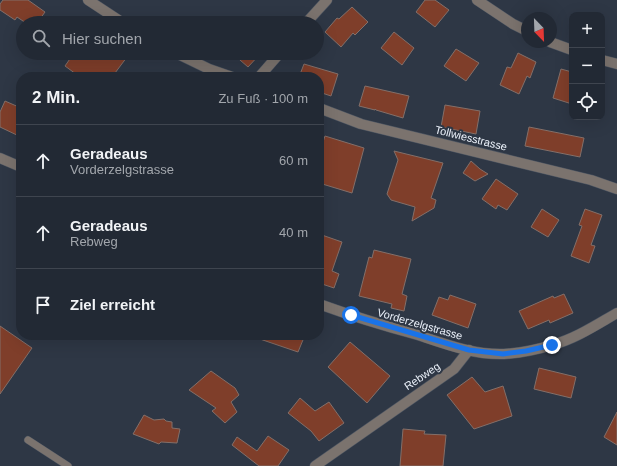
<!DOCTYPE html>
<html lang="de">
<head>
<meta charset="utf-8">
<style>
  body { margin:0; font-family:Helvetica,sans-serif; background:#2e3540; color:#f1f3f6 }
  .controls { position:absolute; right:12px; top:12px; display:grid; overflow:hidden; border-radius:8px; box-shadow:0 4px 16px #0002 }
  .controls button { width:36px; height:36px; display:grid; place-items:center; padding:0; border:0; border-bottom:1px solid #3f454f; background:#222934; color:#f1f3f6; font:20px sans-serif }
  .compass { position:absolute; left:521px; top:12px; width:36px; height:36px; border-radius:50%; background:#222934; box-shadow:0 4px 16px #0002; rotate:157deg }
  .stop { position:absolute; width:12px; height:12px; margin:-9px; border:3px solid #1a73e8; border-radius:50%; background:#fff }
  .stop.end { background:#1a73e8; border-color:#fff; box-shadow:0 1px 4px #0008 }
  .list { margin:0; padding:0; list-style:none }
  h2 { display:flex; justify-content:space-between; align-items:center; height:52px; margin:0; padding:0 16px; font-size:17px }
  h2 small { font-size:13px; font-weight:400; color:#a2a6ac }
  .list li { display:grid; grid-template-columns:26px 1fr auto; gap:12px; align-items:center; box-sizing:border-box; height:72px; padding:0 16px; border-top:1px solid #3f454f }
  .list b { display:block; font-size:15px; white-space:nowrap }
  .list p { margin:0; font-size:13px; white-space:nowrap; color:#a2a6ac }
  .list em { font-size:13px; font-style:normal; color:#a2a6ac }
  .icon { flex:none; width:22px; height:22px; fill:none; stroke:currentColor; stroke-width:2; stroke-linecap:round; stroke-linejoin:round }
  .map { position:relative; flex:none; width:617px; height:466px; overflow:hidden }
  .search { position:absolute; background:#222934; box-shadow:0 4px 16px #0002; left:16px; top:16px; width:308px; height:44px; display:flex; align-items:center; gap:10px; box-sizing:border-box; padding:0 14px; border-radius:22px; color:#a2a6ac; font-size:15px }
  .panel { position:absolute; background:#222934; box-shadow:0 4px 16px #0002; left:16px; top:72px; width:308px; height:268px; border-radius:16px }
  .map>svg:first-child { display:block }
  .building { fill:#7f3e2a; stroke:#836f69 }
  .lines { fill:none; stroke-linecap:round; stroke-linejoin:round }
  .service-casing { stroke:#4c5562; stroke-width:8 }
  .minor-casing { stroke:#4c5562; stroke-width:11 }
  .service { stroke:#7b736e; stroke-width:7 }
  .minor { stroke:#7b736e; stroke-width:10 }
  .route { stroke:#1a73e8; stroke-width:5 }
  .labels { text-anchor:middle; stroke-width:4; stroke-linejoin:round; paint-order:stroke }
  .street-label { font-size:11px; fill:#ecf2fb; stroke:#2e3745 }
</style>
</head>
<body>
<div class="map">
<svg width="617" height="466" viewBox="0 0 617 466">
  <rect width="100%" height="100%" fill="#2e3745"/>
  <g class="building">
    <path d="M3,0H28L45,12L37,23H26L17,17L15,20L0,10V4Z"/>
    <path d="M425,0H435L449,10L435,27L416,12Z"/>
    <path d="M352,7L368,22L355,35L353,33L341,47L325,32L337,18L339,19Z"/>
    <path d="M394,32L414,48L402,65L381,48Z"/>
    <path d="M456,49L479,63L466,81L444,66Z"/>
    <path d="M74,53H130L112,77H80L65,66Z"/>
    <path d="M232,53H261L248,67Z"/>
    <path d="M518,53L536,62L530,78L527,76L519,94L500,85L507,67L511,68Z"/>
    <path d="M304,64L338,74L331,96L319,92V77H299Z"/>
    <path d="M561,69L572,72V104L553,98Z"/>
    <path d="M365,86L409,96L403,118L376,110L375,109V110L359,106Z"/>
    <path d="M5,101L21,108V137L0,127V112Z"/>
    <path d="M445,105L480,111L476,134L441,127Z"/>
    <path d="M529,127L584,138L580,157L525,146Z"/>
    <path d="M325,136L364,148L352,193L319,183V154Z"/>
    <path d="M394,151L443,163L431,198L436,200L434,208L412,221L415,207L391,200L387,194L398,160Z"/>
    <path d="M471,161L480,169L488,174L475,181L463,173Z"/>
    <path d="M496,179L518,194L507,210L498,205L496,209L482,199Z"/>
    <path d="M542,209L559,220L548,237L531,227Z"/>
    <path d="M585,209L602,215L591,245L595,246L589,263L571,256L582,226L579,225Z"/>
    <path d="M319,234L342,242L332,271L339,274L334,288L319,283Z"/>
    <path d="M374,250L411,259L402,294L407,296L404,311L391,308L392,304L359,296L369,257L372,258Z"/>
    <path d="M564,294L573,313L550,323L549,320L528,329L519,311L553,296L554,298Z"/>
    <path d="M450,295L476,304L468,328L432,315L439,297L448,300Z"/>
    <path d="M0,326L32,348L0,394Z"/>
    <path d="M255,335H305L298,352L254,337Z"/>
    <path d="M350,342L390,376L367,403L328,367Z"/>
    <path d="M539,368L576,377L571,398L534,389Z"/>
    <path d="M211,371L235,388L239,395L231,402L237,412L225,423L212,411L216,408L189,390Z"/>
    <path d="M472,377L485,392L503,386L512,416L474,429L447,395Z"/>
    <path d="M300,398L315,411L329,402L344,423L319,441L311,431L288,413Z"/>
    <path d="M617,412V445L604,437Z"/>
    <path d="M144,415L154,420L164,419L166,421L172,422V428L180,429L177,443L161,442L159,444L133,434Z"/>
    <path d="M403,429L425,431L424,434L446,435L443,466H400Z"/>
    <path d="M268,436L289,450L278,466H259L232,445L237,437L257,451Z"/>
  </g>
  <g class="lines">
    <defs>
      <path id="service" d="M28,440L68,466"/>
      <g id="minor">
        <path d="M88,0L123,23"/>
        <path d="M477,0L513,24L527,31"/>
        <path d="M306,23L327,0"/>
        <path d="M550,42L572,50"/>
        <path d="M176,53L209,69L232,77"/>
        <path d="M602,60L617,64"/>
        <path d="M259,77L280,53"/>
        <path d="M319,108L361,124L591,180L617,189"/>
        <path d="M0,158L21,167"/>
        <path d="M319,304C352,316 385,326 418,335C445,344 474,355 504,354C519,353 536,350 552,345C575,339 596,325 617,313"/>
        <path d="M315,466L454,369L469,350"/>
      </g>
    </defs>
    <use href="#service" class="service-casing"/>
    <use href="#minor" class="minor-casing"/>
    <use href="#service" class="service"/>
    <use href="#minor" class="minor"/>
  </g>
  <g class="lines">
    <path class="route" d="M351,315L469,350L503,354L526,351L552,345"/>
  </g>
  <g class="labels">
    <g class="street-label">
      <text transform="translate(471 138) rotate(14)" y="4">Tollwiesstrasse</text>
      <text transform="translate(420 324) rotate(16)" y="4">Vorderzelgstrasse</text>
      <text transform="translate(422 376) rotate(-34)" y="4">Rebweg</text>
    </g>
  </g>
</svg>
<div class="controls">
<button>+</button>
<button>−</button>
<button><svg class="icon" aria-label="locate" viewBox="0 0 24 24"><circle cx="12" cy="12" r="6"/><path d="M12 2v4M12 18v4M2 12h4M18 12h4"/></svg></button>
</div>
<svg class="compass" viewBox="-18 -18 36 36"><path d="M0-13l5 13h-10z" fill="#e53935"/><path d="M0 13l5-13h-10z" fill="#a2a6ac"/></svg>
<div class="stop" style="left:351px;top:315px"></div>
<div class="stop end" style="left:552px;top:345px"></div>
<div class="search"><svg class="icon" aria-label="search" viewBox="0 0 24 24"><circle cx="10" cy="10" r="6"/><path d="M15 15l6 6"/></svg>Hier suchen</div>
<section class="panel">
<h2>2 Min.<small>Zu Fuß · 100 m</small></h2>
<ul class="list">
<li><svg class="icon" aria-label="ahead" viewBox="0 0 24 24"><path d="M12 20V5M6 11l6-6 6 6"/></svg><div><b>Geradeaus</b><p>Vorderzelgstrasse</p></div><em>60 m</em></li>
<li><svg class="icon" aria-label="ahead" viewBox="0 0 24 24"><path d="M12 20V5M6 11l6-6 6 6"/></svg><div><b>Geradeaus</b><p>Rebweg</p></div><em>40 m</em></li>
<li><svg class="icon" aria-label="arrive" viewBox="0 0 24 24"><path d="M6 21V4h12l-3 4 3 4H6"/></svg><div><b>Ziel erreicht</b></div></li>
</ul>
</section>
</div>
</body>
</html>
